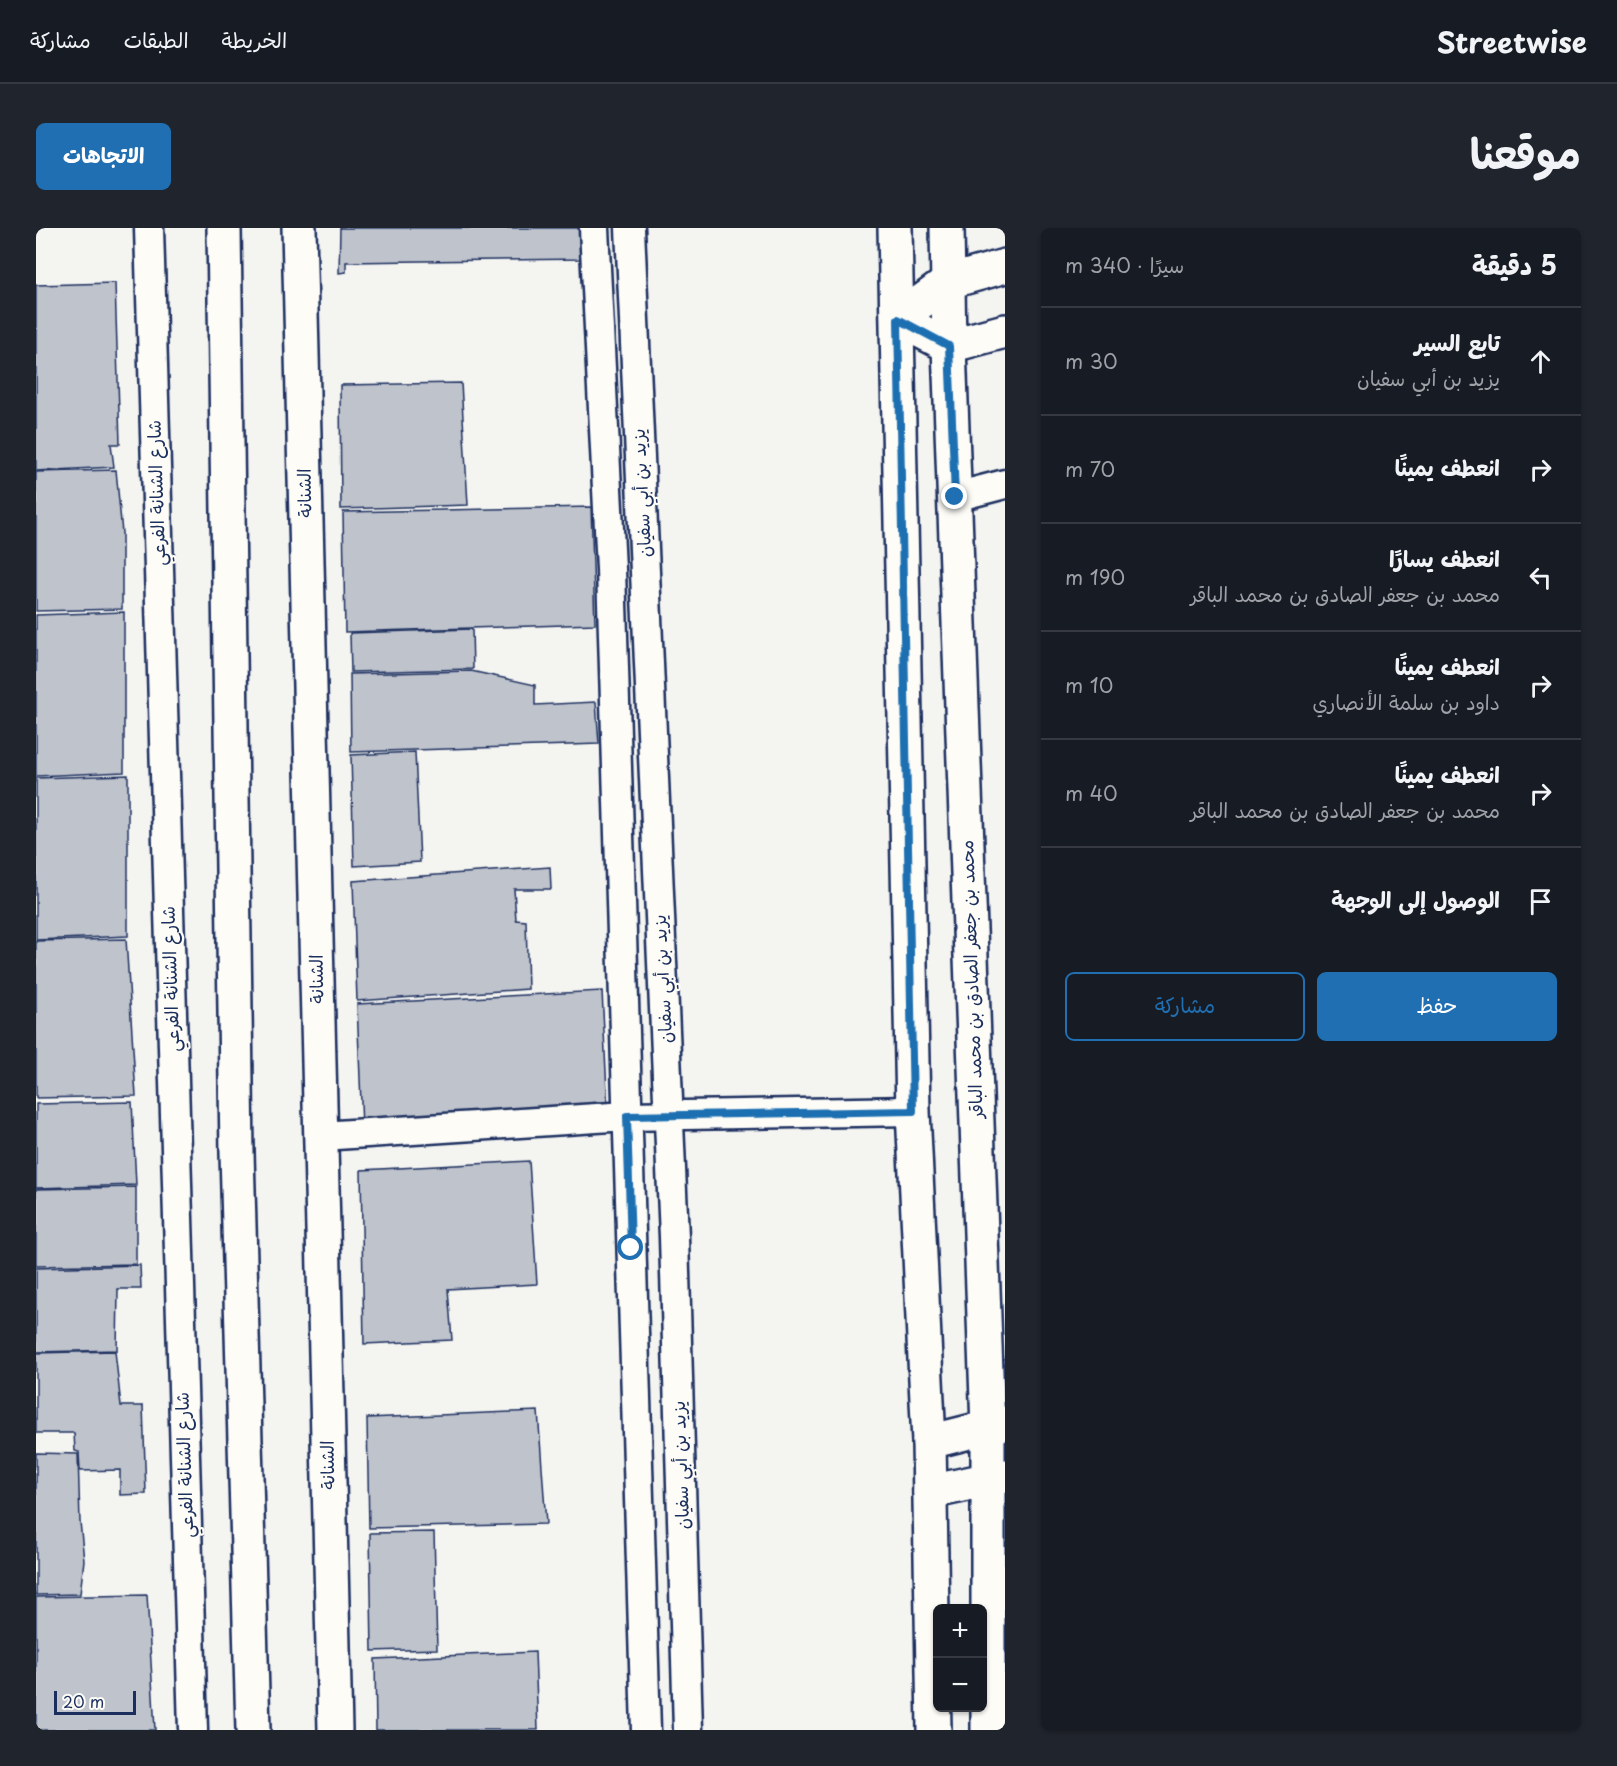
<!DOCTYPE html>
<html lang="ar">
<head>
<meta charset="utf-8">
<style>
  body { margin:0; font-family:"Playpen Sans","Playpen Sans Arabic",sans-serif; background:#20242c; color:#f1f3f6; direction:rtl }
  .controls { position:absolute; right:18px; bottom:18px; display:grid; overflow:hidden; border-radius:9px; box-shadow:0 2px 4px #0004 }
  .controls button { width:54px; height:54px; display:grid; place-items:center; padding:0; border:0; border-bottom:2px solid #363941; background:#171b24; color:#f1f3f6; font:30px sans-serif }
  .scale { position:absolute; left:18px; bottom:15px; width:82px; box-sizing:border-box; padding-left:6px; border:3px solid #1b2f5e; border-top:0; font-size:16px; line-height:21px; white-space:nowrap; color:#1b2f5e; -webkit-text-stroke:4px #fdfcf7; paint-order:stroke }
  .stop { position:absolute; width:18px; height:18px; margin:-14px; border:4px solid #1f6fb2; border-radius:50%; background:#fff }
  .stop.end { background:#1f6fb2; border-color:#fff; box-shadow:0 2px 6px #0008 }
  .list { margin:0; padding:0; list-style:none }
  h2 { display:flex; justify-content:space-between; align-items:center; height:78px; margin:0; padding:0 24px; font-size:26px }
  h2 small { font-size:20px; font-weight:400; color:#9ea1a6 }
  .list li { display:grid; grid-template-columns:39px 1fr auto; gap:18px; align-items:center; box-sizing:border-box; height:108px; padding:0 24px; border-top:2px solid #363941 }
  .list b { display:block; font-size:22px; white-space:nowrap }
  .list p { margin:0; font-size:20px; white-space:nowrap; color:#9ea1a6 }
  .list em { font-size:20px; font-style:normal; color:#9ea1a6 }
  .actions { display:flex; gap:12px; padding:18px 24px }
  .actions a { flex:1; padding:14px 0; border:2px solid #1f6fb2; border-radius:9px; text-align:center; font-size:21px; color:#1f6fb2 }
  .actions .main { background:#1f6fb2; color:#fff }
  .icon { flex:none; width:33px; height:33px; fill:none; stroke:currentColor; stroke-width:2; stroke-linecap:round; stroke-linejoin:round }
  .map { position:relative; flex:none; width:969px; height:1502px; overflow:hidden; direction:ltr; border-radius:9px }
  header { display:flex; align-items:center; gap:36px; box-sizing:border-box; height:84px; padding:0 30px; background:#171b24; border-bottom:2px solid #363941 }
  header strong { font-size:28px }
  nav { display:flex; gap:33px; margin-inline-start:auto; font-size:21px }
  .intro { display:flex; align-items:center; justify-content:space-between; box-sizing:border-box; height:144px; padding:0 36px }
  h1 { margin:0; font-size:42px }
  .button { padding:15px 27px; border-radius:9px; background:#1f6fb2; color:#fff; font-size:21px; font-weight:700 }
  main { display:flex; gap:36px; padding:0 36px }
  aside { flex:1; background:#171b24; border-radius:9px; box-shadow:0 2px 4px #0004 }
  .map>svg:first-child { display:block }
  .building { fill:#bfc3cc; stroke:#1b2f5e; stroke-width:1.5 }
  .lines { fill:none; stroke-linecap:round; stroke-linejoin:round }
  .street-casing { stroke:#1b2f5e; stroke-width:33 }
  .secondary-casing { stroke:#1b2f5e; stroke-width:38 }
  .street { stroke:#fdfcf7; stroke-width:28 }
  .secondary { stroke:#fdfcf7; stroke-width:33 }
  .route { stroke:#1f6fb2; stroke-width:8 }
  .labels { text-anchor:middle; stroke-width:4.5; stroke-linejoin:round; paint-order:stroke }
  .street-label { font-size:18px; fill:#1b2f5e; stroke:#fdfcf7 }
</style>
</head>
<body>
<header>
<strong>Streetwise</strong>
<nav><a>الخريطة</a><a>الطبقات</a><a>مشاركة</a></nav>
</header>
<div class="intro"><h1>موقعنا</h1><a class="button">الاتجاهات</a></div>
<main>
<aside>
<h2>5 دقيقة<small>سيرًا · 340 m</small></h2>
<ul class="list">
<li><svg class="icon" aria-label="ahead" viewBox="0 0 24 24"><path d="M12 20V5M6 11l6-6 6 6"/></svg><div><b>تابع السير</b><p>يزيد بن أبي سفيان</p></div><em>30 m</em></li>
<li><svg class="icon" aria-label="right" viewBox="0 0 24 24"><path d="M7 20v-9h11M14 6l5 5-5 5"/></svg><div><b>انعطف يمينًا</b></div><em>70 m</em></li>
<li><svg class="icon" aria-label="left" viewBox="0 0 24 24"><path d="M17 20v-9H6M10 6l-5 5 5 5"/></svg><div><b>انعطف يسارًا</b><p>محمد بن جعفر الصادق بن محمد الباقر</p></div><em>190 m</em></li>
<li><svg class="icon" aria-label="right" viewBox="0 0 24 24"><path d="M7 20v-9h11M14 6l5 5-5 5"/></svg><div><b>انعطف يمينًا</b><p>داود بن سلمة الأنصاري</p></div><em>10 m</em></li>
<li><svg class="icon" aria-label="right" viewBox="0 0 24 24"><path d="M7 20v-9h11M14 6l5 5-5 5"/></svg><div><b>انعطف يمينًا</b><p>محمد بن جعفر الصادق بن محمد الباقر</p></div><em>40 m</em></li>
<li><svg class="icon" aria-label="arrive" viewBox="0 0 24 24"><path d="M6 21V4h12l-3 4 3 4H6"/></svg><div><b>الوصول إلى الوجهة</b></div></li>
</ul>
<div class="actions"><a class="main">حفظ</a><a>مشاركة</a></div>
</aside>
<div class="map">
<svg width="969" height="1502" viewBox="0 0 969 1502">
  <rect width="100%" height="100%" fill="#f4f4f1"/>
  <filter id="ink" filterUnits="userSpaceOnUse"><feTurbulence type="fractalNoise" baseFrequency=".0167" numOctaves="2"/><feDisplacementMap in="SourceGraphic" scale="12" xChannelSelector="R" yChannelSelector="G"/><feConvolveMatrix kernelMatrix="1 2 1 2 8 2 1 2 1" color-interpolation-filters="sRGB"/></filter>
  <g filter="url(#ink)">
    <g class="building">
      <path d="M304,0H546L548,31L310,34V44L303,45Z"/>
      <path d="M79,55L84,216H75L78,239L0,243V57Z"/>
      <path d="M425,155L432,277L305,281L304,157Z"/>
      <path d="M80,242L86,305V381L0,383V244Z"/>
      <path d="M555,279L559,396L309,404L307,284Z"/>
      <path d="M88,384V544L0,548V387Z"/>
      <path d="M436,401L437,441L315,444L314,405Z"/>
      <path d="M435,443L499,457V477L560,474L563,516L315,524L314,446Z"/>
      <path d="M379,524L384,634L318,638L315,527Z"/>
      <path d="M92,547V708L0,712V550Z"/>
      <path d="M514,639L515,661H478L480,692L490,693L492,761L321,773L317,653Z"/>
      <path d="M90,711L100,868L0,870V713Z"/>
      <path d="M566,763L572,885L326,899L321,776Z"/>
      <path d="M96,874L100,957L0,960V876Z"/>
      <path d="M493,933L501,1056L412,1061L416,1112L328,1116L325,942Z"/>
      <path d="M100,959V1036L0,1038V961Z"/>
      <path d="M104,1037L105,1061H82L81,1122L0,1124V1040Z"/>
      <path d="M79,1123L85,1178H107L110,1266L84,1267V1242L44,1243L43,1224L39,1223L38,1205H0V1125Z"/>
      <path d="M502,1183L510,1296L333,1300L331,1190Z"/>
      <path d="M0,1225L42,1226L44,1294L48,1332L44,1366L0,1367Z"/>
      <path d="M398,1304L401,1421L336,1423L334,1305Z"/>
      <path d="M111,1367L119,1502H0V1369Z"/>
      <path d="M499,1424L502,1502H340L339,1431Z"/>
    </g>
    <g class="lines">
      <defs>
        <g id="street">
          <path d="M113,0L157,1502"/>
          <path d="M558,0L575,341L610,1502"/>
          <path d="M594,0L638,1009L652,1502"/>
          <path d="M919,269L969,256"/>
          <path d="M285,908L591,888L877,883"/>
        </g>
        <g id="secondary">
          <path d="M188,0L201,925L217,1502"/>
          <path d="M263,0L299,1502"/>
          <path d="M859,0L877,883L893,1214L898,1502"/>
          <path d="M911,0L913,118L952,1200V1502"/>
          <path d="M969,38L912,54L862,91L913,118L969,103"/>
          <path d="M893,1214L969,1195"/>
          <path d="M894,1264L969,1248"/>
        </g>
      </defs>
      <use href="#street" class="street-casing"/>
      <use href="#secondary" class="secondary-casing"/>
      <use href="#street" class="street"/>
      <use href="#secondary" class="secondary"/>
    </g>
  </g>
  <g class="lines" filter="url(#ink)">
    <path class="route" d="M595,1020L591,888L877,883L862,91L913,118L919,269"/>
  </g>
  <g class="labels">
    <g class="street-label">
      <text transform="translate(121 265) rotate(-92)" y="6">شارع الشنانة الفرعي</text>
      <text transform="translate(269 265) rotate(-91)" y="6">الشنانة</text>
      <text transform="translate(606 265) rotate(-93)" y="6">يزيد بن أبي سفيان</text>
      <text transform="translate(135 751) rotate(-92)" y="6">شارع الشنانة الفرعي</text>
      <text transform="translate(281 751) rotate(-91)" y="6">الشنانة</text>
      <text transform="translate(627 751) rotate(-93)" y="6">يزيد بن أبي سفيان</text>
      <text transform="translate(936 751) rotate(-92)" y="6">محمد بن جعفر الصادق بن محمد الباقر</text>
      <text transform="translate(149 1237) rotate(-92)" y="6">شارع الشنانة الفرعي</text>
      <text transform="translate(292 1237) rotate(-91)" y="6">الشنانة</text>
      <text transform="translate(645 1237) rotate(-92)" y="6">يزيد بن أبي سفيان</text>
    </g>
  </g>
</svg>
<div class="controls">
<button>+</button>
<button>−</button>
</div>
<div class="scale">20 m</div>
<div class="stop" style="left:595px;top:1020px"></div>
<div class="stop end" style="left:919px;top:269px"></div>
</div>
</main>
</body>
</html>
